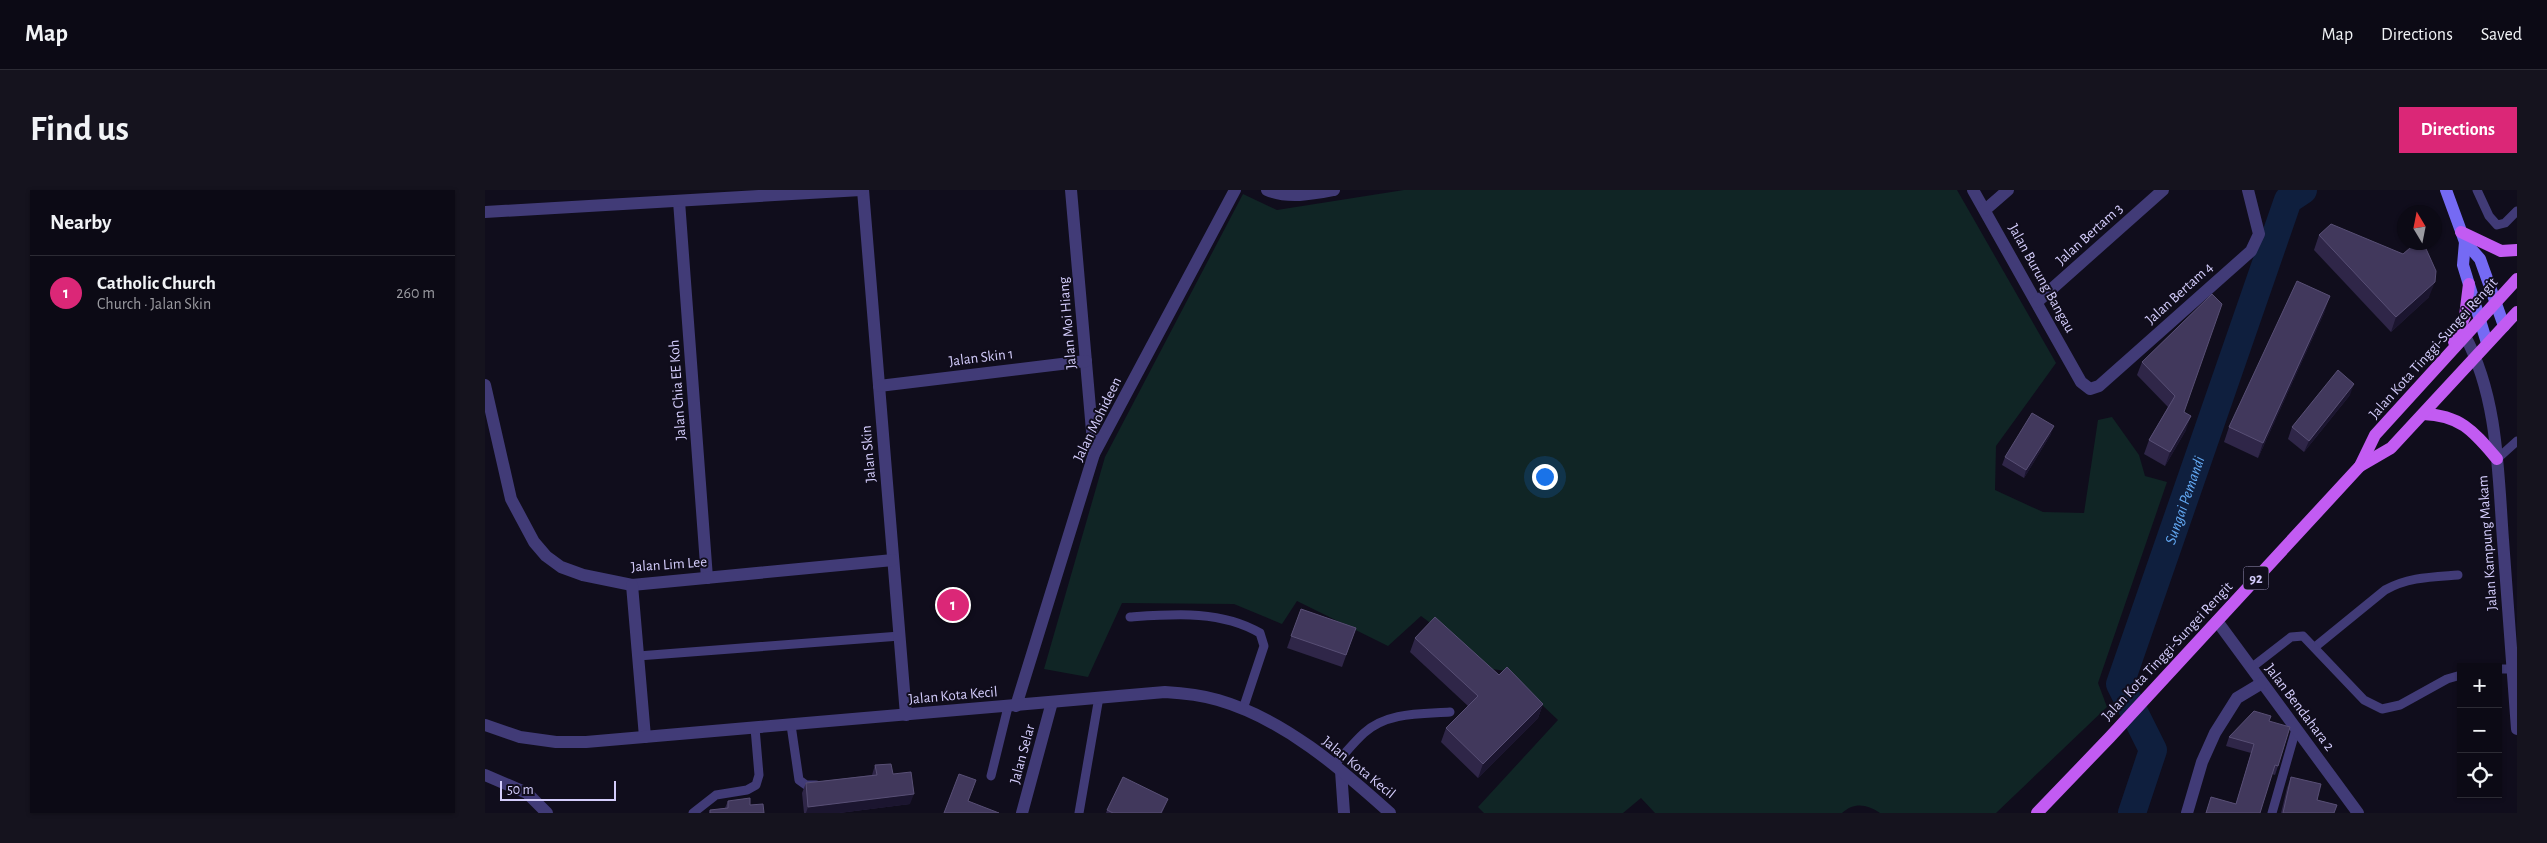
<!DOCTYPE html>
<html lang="en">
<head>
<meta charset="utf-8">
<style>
  body { margin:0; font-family:"Alegreya Sans",sans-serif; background:#15131e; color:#f1f3f6 }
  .controls { position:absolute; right:15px; bottom:15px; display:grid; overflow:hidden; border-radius:0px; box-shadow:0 1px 4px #0004 }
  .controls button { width:45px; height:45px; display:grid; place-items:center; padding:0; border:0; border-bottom:1px solid #2c2b34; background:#0c0a15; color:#f1f3f6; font:25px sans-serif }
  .compass { position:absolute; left:1912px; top:15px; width:45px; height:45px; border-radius:50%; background:#0c0a15; box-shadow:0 1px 4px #0004; rotate:350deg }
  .scale { position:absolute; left:15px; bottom:12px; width:116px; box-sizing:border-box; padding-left:5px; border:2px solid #d3ccfb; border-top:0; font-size:14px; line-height:18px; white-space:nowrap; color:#d3ccfb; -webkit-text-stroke:4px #100d1c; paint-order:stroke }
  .you { position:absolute; left:1059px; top:286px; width:18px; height:18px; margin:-12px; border:4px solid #fff; border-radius:50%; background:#1a73e8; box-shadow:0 0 0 8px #1a73e833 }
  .badge { display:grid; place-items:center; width:32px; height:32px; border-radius:50%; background:#db2777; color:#fff; font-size:16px; font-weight:700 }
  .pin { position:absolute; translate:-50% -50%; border:2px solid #fff; box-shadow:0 1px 5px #0006 }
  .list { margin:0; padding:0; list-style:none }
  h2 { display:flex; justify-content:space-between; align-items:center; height:65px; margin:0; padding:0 20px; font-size:21px }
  h2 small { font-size:16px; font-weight:400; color:#9a9aa0 }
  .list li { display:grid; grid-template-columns:32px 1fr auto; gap:15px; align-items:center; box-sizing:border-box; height:75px; padding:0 20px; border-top:1px solid #2c2b34 }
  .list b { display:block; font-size:19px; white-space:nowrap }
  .list p { margin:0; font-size:16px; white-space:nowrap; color:#9a9aa0 }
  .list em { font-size:16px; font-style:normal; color:#9a9aa0 }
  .icon { flex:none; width:28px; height:28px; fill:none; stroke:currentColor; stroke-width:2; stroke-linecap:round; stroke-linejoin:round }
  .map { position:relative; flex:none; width:2032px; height:623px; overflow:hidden; border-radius:0px }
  header { display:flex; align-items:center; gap:30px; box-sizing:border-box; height:70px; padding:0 25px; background:#0c0a15; border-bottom:1px solid #2c2b34 }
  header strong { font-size:24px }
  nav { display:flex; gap:28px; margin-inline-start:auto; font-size:18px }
  .intro { display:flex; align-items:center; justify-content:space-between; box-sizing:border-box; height:120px; padding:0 30px }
  h1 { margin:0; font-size:35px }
  .button { padding:12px 22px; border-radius:0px; background:#db2777; color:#fff; font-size:18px; font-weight:700 }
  main { display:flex; gap:30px; padding:0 30px }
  aside { flex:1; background:#0c0a15; border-radius:0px; box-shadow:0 1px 4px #0004 }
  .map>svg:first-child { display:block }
  .green { fill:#102525 }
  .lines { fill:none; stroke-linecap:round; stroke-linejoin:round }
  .river { stroke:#0f1f3e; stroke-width:28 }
  .service { stroke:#413b77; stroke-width:9 }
  .minor { stroke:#413b77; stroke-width:12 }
  .tertiary { stroke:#413b77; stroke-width:12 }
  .secondary { stroke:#756af4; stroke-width:12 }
  .primary { stroke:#c25bf2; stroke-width:12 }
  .wall { fill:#2f2648 }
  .shaded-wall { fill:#1b152f }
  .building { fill:#41385c; stroke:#584f75 }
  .labels { text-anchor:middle; stroke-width:4; stroke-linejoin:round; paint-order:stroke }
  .shield { fill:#100d1c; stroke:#9893b8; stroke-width:1 }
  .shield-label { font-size:14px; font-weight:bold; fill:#d3ccfb }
  .street-label { font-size:15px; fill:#d3ccfb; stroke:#100d1c }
  .water-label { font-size:16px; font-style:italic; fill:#62a8f3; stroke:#100d1c }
</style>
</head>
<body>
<header>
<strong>Map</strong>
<nav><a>Map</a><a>Directions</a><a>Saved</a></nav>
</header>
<div class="intro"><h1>Find us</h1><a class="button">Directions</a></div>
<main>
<aside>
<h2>Nearby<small></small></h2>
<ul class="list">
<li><span class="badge">1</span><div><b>Catholic Church</b><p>Church · Jalan Skin</p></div><em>260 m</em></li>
</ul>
</aside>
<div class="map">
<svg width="2032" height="623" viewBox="0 0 2032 623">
  <rect width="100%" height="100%" fill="#100d1c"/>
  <path class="green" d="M919,0H1472L1571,173L1511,256L1510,300L1558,322L1599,323L1613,230L1627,227L1654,265L1660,286L1682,292L1613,493L1622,517L1511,623H1395C1382,614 1369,612 1357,623H1170L1156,608L1138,623H999L993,617L1073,530L1021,481L1007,479L936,426L903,456L812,411L797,434L749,414L637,413L603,487L559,479L620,267L758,4L792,20Z"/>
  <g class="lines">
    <path class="river" id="s1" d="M1647,623L1668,560L1635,494L1803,10L1818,0"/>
    <g class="service">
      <path d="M1992,0L2004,26L2012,35L2020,33L2032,21"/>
      <path d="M2012,269L2032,251"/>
      <path d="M645,427C689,424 736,420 775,443L779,456L758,519"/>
      <path d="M1830,457L1900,400C1923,387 1947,387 1973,385"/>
      <path d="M153,466L415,446"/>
      <path d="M1766,478L1806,447L1818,446L1879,510L1897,519L1915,515L1962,489L1976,485"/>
      <path d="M2013,479H2028"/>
      <path d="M306,535L314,590L321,595H331"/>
      <path d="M849,575C859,565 868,553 879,543C902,522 936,524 965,522"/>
      <path d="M506,586L523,517"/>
      <path d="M208,623L231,605L262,600L271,595L274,585L270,538"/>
      <path d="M594,623L614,507"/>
      <path d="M1787,623L1811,539"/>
    </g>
    <g class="minor">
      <path d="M378,0L421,525"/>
      <path d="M586,0L609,264"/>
      <path d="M782,0C803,9 828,4 849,0"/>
      <path d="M1488,0L1596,192L1605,199L1614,196L1766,61L1774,44L1763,0"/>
      <path d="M194,11L222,388"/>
      <path d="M1500,20L1523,0"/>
      <path d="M0,22L376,0"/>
      <path d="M1552,112L1678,0"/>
      <path d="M0,195L26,309L49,352L61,366L76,377L98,385L147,395L408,370"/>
      <path d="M394,196L601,171"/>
      <path d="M147,395L160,547"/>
      <path d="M1732,431L1873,623"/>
      <path d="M531,516L609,264L750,0"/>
      <path d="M856,581L859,623"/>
      <path d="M0,585L42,603L62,623"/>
      <path d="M537,623L567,512"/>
      <path d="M1702,623L1717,572L1730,543L1752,508L1777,493"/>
    </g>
    <g class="tertiary">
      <path d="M1980,146C2013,207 2013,282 2018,350C2023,413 2027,476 2032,539"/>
      <path d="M0,535L35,547L71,552H101L680,502C698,503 716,505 733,510C799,529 855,578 905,623"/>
    </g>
    <g class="secondary">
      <path d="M1961,0L1980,52L1995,69L2019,136"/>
      <path d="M1980,52L1978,75L2002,153"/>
    </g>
    <g class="primary">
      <path d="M1976,42L2016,61L2032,60"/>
      <path d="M1969,152L1980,126L1984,94"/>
      <path d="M1938,224C1976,225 1989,242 2012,269"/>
      <path d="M1875,276L1906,258L2032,122"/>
      <path d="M1552,623L1625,547L1875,276L1890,245L2032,89"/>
    </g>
  </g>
  <g class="wall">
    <path d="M1834,45L1944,107L1906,142L1829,60Z"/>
    <path d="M1727,104L1699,222L1701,240L1680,276L1659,264L1664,250L1683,217L1652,185L1657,172Z"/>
    <path d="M1840,121L1773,268L1739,252L1744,237Z"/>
    <path d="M1865,205L1819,262L1803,249L1807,237Z"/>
    <path d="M1566,244L1539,288L1517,275L1520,267Z"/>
    <path d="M816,419L871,438L857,477L802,458Z"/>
    <path d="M930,448L1014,485L1058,514L1053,528L993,588L956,552L961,538L983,516L925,462Z"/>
    <path d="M1784,531L1793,576L1790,585L1787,584L1775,623H1721L1726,607L1751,614L1766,563L1741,556L1744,547Z"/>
    <path d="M390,575L408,584L425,614L354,623H319L317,603L321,593L387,585Z"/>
    <path d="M1806,587L1832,610L1849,623H1796L1802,598Z"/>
    <path d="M683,609L677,623H621L622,620Z"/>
    <path d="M243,611L265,615L279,623H224L225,620L240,618Z"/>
  </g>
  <g class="shaded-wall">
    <path d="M1950,92L1944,107L1906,142L1911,127Z"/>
    <path d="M1845,106L1840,121L1773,268L1778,253Z"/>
    <path d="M1869,194L1865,205L1819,262L1824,251Z"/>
    <path d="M1706,226L1701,240L1680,276L1685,262Z"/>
    <path d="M1569,236L1566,244L1539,288L1541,280Z"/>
    <path d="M1058,514L1053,528L993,588L998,574Z"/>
    <path d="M429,604L425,614L354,623H321L323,617Z"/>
    <path d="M683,609L677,623H676Z"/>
  </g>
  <g class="building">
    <path d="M1846,34L1918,64L1932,52H1938L1951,81L1950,92L1911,127L1834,45Z"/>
    <path d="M1812,91L1845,106L1778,253L1744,237Z"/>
    <path d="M1727,104L1737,114L1699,222L1706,226L1685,262L1664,250L1690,206L1657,172Z"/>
    <path d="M1853,180L1869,194L1824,251L1807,237Z"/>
    <path d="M1547,223L1569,236L1541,280L1520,267Z"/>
    <path d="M816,419L871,438L861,465L806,446Z"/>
    <path d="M950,427L1014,485L1022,477L1058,514L998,574L961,538L993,506L930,448Z"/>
    <path d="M1769,521L1786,526L1784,531L1805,537L1793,576L1790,575L1775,623H1721L1726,607L1751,614L1769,554L1744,547Z"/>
    <path d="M406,574L408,584L426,582L429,604L323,617L321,593L392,585L390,575Z"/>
    <path d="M474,584L491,590L483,611L514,623H459Z"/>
    <path d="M638,587L683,609L676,623H628L622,620Z"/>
    <path d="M1806,587L1836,594L1832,610L1852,615L1849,623H1798Z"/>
    <path d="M265,608V615L278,614L279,623H225V620L243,618V611Z"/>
  </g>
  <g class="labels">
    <rect class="shield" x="1758.5" y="376.5" width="25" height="23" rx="4"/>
    <g class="shield-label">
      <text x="1771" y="393">92</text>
    </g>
    <g class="street-label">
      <text transform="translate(1604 44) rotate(-42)" y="5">Jalan Bertam 3</text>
      <text transform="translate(1557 88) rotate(61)" y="5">Jalan Burung Bangau</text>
      <text transform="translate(1694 103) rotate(-42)" y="5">Jalan Bertam 4</text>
      <text transform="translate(582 133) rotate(-95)" y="5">Jalan Moi Hiang</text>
      <text transform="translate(1948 158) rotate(-48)" y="5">Jalan Kota Tinggi-Sungei Rengit</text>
      <text transform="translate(496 167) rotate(-7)" y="5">Jalan Skin 1</text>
      <text transform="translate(192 200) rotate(-94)" y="5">Jalan Chia EE Koh</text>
      <text transform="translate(612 229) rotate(-64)" y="5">Jalan Mohideen</text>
      <text transform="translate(383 264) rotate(-95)" y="5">Jalan Skin</text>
      <text transform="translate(2002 353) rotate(-94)" y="5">Jalan Kampung Makam</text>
      <text transform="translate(184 374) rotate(-4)" y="5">Jalan Lim Lee</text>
      <text transform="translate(1682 461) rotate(-47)" y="5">Jalan Kota Tinggi-Sungei Rengit</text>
      <text transform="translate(468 505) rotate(-5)" y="5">Jalan Kota Kecil</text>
      <text transform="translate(1815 517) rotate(53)" y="5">Jalan Bendahara 2</text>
      <text transform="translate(537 564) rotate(-75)" y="5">Jalan Selar</text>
      <text transform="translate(874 577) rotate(39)" y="5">Jalan Kota Kecil</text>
    </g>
    <g class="water-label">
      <text dy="6" stroke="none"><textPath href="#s1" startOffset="335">Sungai Pemandi</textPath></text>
    </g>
  </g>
</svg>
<div class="controls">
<button>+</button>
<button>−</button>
<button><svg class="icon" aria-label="locate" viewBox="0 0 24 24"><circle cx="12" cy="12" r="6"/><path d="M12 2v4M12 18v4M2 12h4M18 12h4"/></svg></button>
</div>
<svg class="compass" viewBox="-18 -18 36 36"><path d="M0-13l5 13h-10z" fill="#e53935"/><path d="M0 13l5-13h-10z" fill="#9a9aa0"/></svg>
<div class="scale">50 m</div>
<div class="you"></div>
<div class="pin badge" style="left:468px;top:415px">1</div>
</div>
</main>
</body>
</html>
